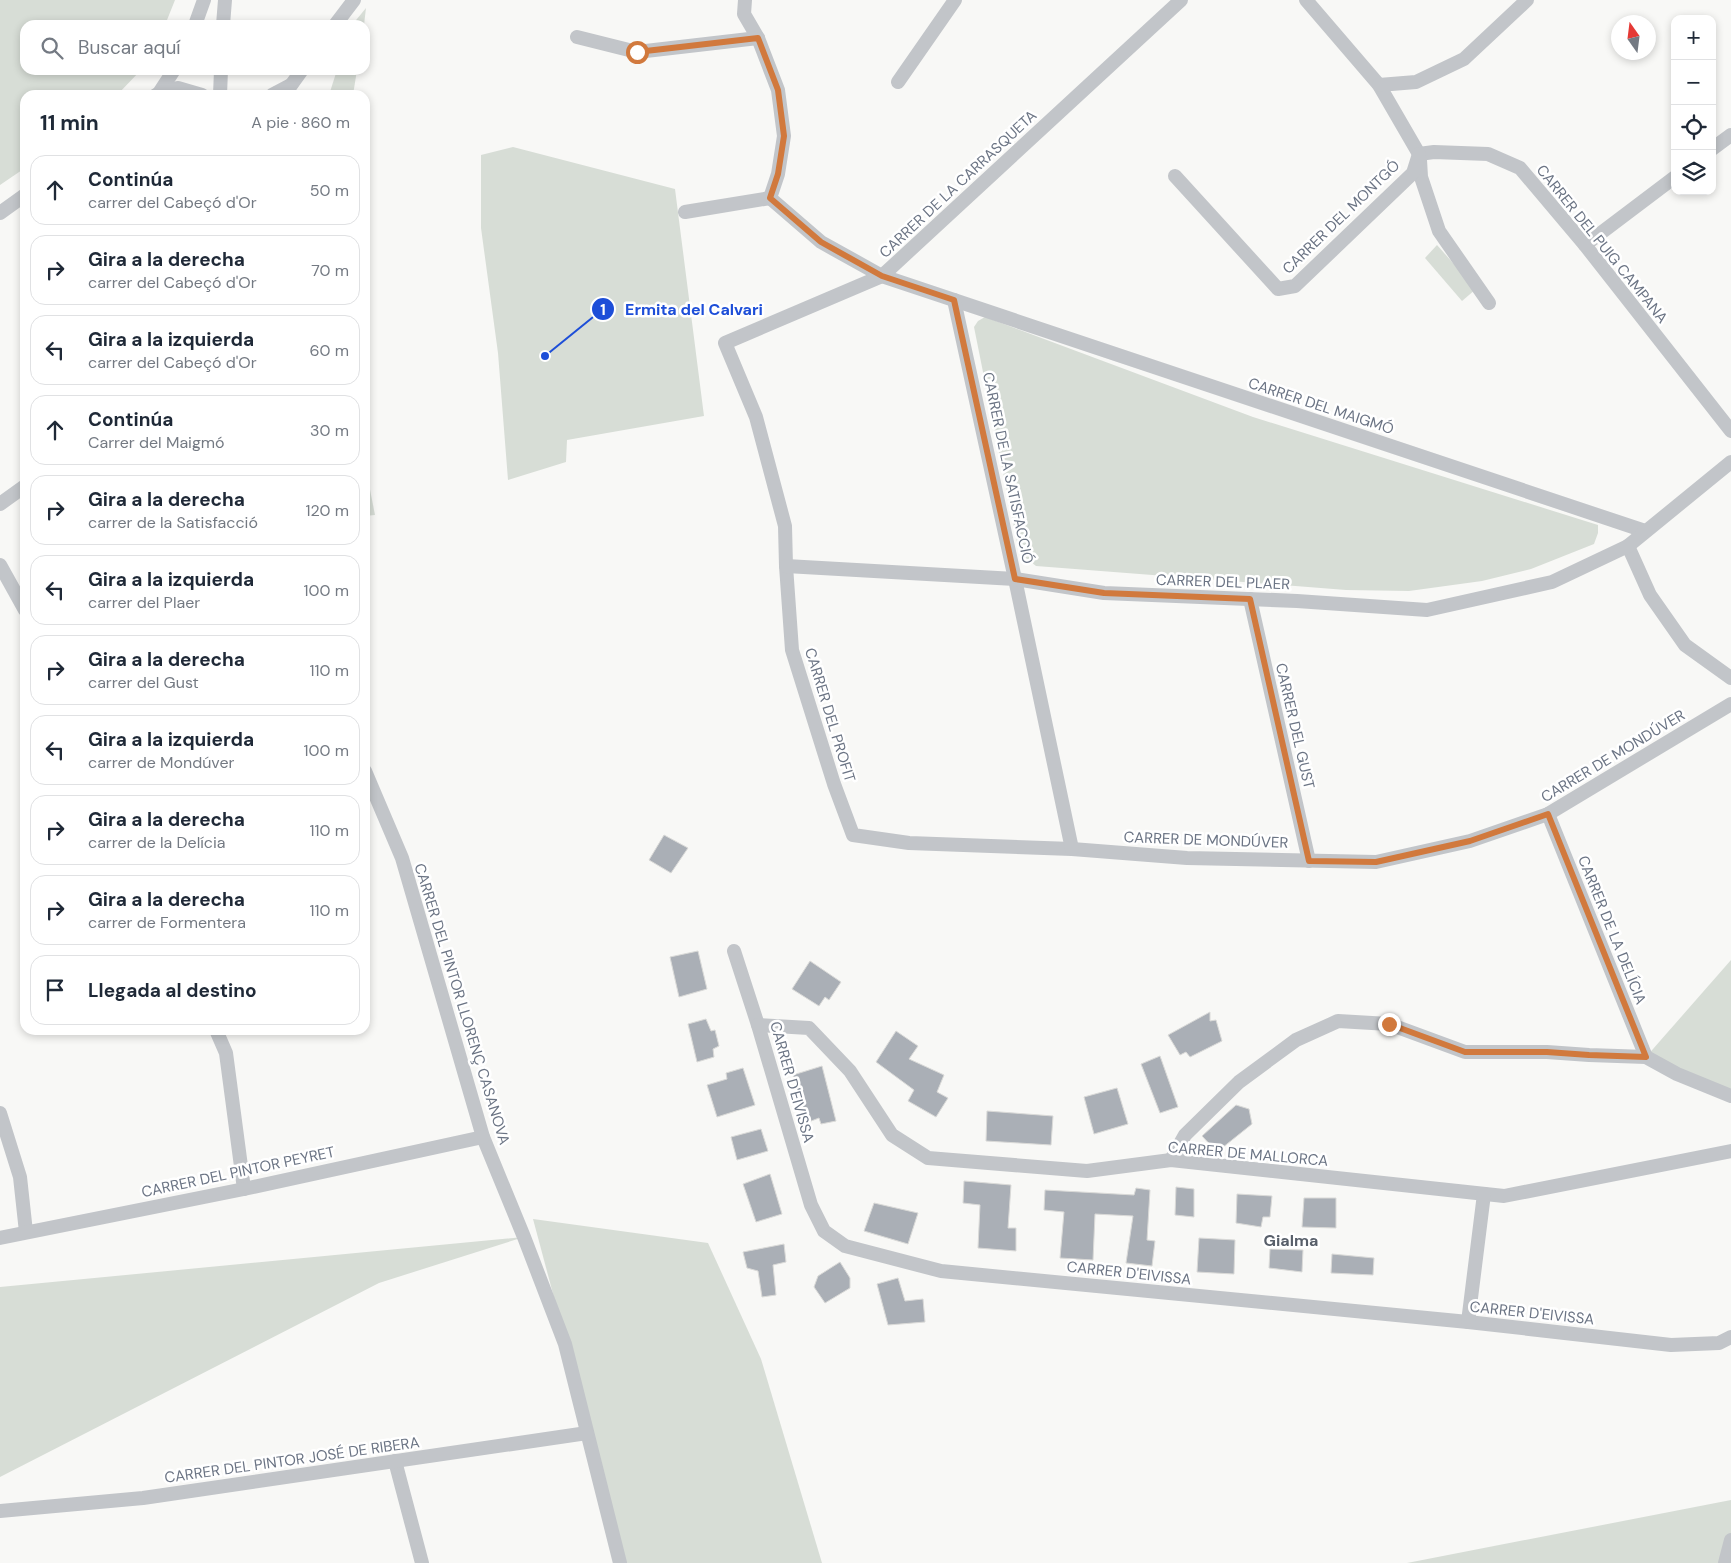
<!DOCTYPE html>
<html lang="es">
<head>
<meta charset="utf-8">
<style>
  body { margin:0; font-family:"DM Sans",sans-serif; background:#f2f2f3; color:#1f2937 }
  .controls { position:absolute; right:15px; top:15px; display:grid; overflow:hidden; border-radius:10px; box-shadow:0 2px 8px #0003 }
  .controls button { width:45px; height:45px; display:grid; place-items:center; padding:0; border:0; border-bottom:1px solid #e0e1e3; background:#fff; color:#1f2937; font:25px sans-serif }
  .compass { position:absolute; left:1611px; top:15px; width:45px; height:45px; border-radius:50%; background:#fff; box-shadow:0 2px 8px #0003; rotate:346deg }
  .stop { position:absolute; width:15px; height:15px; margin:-11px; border:4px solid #d1793d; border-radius:50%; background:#fff }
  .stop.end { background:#d1793d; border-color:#fff; box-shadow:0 1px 5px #0008 }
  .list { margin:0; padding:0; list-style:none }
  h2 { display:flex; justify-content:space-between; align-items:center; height:65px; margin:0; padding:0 20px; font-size:21px }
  h2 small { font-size:16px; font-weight:400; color:#747a83 }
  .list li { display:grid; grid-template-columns:32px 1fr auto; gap:15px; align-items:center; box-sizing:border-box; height:70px; margin:0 10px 10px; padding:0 10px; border:1px solid #e0e1e3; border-radius:15px }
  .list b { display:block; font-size:19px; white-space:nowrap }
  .list p { margin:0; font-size:16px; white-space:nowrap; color:#747a83 }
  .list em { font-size:16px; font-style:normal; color:#747a83 }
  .icon { flex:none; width:28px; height:28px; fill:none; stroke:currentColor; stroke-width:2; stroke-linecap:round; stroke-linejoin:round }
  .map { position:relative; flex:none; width:1731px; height:1563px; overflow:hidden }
  .search { position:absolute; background:#fff; box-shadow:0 2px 8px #0003; left:20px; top:20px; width:350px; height:55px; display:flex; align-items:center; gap:12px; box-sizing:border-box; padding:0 18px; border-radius:15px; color:#747a83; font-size:19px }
  .panel { position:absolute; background:#fff; box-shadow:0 2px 8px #0003; left:20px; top:90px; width:350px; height:945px; border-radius:15px }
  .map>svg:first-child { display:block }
  .green { fill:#d7ddd6 }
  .building { fill:#aaafb6; stroke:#dadad8 }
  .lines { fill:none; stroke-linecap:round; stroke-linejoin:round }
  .street { stroke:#c2c5c9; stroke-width:14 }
  .route { stroke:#d1793d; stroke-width:6 }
  .labels { text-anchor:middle; stroke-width:5; stroke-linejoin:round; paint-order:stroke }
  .street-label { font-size:15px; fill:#6b7484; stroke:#fff }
  .neighbourhood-label { font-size:16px; font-weight:bold; fill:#585f6a; stroke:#fff }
  .leader { fill:none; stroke:#1d4ed8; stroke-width:2 }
  .callout-dot { fill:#1d4ed8; stroke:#fff; stroke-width:2 }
  .mark-label { font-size:15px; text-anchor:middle; font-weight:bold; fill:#fff }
  .callout-label { font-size:16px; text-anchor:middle; font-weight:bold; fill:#1d4ed8; stroke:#fff; stroke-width:5; stroke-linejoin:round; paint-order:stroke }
</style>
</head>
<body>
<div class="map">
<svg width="1731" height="1563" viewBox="0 0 1731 1563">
  <rect width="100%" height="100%" fill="#f8f8f6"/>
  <g class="green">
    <path d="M0,0H175L165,25H25V70H141L117,95H25V168L0,185Z"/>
    <path d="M366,8L364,25H352Z"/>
    <path d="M337,70H357L353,95H329Z"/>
    <path d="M513,147L675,189L704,416L567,440L566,462L508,480L498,353L481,228V155Z"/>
    <path d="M1437,245L1476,289L1462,301L1425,258Z"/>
    <path d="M985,317L1253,417L1598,525V533L1594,544L1531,569L1482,581L1409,591L1346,590L1036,566L1026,558L1018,547L974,327L978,321Z"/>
    <path d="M365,464L375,515L365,516Z"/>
    <path d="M1731,960V1096L1646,1057Z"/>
    <path d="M533,1219L708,1243L761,1359L822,1563H625Z"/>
    <path d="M524,1237L379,1283L0,1477V1287Z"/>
    <path d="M1731,1500V1563H1407Z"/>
  </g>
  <g class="building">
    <path d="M664,835L688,848L671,873L649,860Z"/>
    <path d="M698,951L707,989L679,997L670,957Z"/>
    <path d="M810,961L841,982L829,1000L825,997L819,1006L792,989Z"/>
    <path d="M1210,1012V1021L1216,1020L1222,1041L1190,1057L1186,1052L1180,1055L1168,1035Z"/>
    <path d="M706,1019L711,1031L715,1030L719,1046L713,1049L714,1057L697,1062L688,1024Z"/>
    <path d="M896,1031L918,1046L909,1059L944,1075L937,1092L948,1098L936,1117L908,1101L914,1090L876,1062Z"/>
    <path d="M1160,1056L1178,1107L1160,1113L1141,1064Z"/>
    <path d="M822,1066L836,1121L821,1124L819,1118L806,1123L793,1075Z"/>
    <path d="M743,1068L755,1105L717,1117L707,1085L727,1079L726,1073Z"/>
    <path d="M1117,1088L1128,1124L1094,1134L1084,1097Z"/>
    <path d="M1236,1105L1249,1109L1252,1124L1217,1152L1202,1136Z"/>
    <path d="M987,1111L1053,1116L1051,1145L986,1141Z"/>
    <path d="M761,1129L768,1151L737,1160L731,1137Z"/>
    <path d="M770,1174L782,1214L756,1222L743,1184Z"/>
    <path d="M964,1181L1011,1185L1008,1228H1016V1251L978,1248L980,1205L963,1203Z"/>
    <path d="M1176,1187L1194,1189V1217L1175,1215Z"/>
    <path d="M1136,1188L1150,1190L1147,1240L1155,1241L1152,1266L1126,1263L1133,1216L1095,1214L1093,1260L1060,1258L1064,1212L1044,1210L1045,1190L1134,1195Z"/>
    <path d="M1237,1194L1272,1196L1270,1217H1263L1261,1227L1236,1223Z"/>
    <path d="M1304,1198H1336V1228L1302,1227Z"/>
    <path d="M874,1203L918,1213L908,1244L864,1231Z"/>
    <path d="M1199,1238L1235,1240L1234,1274L1197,1272Z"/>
    <path d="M784,1244L786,1262L773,1265L776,1295L762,1297L758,1271L747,1268L743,1252Z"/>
    <path d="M1270,1249L1303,1250L1302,1272L1269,1268Z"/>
    <path d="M1332,1254L1374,1258L1373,1275L1331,1273Z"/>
    <path d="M840,1262L850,1278V1288L825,1303L814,1287L818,1276Z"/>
    <path d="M898,1278L905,1301L923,1299L925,1322L888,1325L877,1284Z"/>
  </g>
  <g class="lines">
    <g class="street">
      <path d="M745,0L744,14L758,38L778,90L784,136L778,174L770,198L821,242L882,276L1645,531"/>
      <path d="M1181,0L882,276L725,343L756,417L785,526L786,566L792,650L834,784L853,835L909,843L1072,849L1187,858L1376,862L1470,841L1548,814L1731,704"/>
      <path d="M1306,0L1379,85L1419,154L1434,152L1488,154L1520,168L1585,245L1731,431"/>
      <path d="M195,25L204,0"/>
      <path d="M223,25L225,0"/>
      <path d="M335,25L354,0"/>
      <path d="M577,37L637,52L758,38"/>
      <path d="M898,82L955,0"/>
      <path d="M1379,85L1416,82L1464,59L1527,0"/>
      <path d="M159,93L174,70"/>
      <path d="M156,95L178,88L202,95"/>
      <path d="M220,95L221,70"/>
      <path d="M272,95L291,85"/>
      <path d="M284,95L302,70"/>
      <path d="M1712,149L1731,135"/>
      <path d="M1420,160L1421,177L1439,231L1489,303"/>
      <path d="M1175,176L1278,289L1295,286L1413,173L1419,154"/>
      <path d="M685,212L770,198"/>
      <path d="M0,213L25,195"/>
      <path d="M1585,245L1675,177"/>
      <path d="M954,300L1015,579L1072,849"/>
      <path d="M0,504L25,486"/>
      <path d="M1628,546L1650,595L1685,645L1731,678"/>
      <path d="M0,565L25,610"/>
      <path d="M786,566L1015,579L1104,593L1297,601L1427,610L1552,582L1628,546L1731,462"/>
      <path d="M1250,599L1309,861"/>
      <path d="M365,771L402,858L483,1137L524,1237L565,1344L620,1563"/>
      <path d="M1548,814L1646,1057"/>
      <path d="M734,951L758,1025L811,1205L824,1231L845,1246L941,1271L1468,1322L1671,1345L1719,1343L1731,1337"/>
      <path d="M758,1025L809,1028L850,1071L892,1135L928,1158L1087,1171L1171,1160L1504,1196L1731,1151"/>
      <path d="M216,1030L226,1053L244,1189"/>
      <path d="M0,1113L20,1177L26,1232"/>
      <path d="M1171,1160L1185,1135L1239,1082L1296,1040L1338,1021L1389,1024L1465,1052H1547L1589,1055L1646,1057L1677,1074L1731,1096"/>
      <path d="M0,1238L244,1189L483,1137"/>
      <path d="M1468,1322L1484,1194"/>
      <path d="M395,1461L422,1563"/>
      <path d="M0,1511L143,1498L587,1433"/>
      <path d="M1725,1563L1731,1540"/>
    </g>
  </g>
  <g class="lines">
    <path class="route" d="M637,52L758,38L778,90L784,136L778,174L770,198L821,242L882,276L954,300L1015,579L1104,593L1250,599L1309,861L1376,862L1470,841L1548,814L1646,1057L1589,1055L1547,1052H1465L1389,1024"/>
  </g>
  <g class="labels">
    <g class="street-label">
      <text transform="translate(958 184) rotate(-43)" y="5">CARRER DE LA CARRASQUETA</text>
      <text transform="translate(1341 217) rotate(-44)" y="5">CARRER DEL MONTGÓ</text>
      <text transform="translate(1602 244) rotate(51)" y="5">CARRER DEL PUIG CAMPANA</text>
      <text transform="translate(1321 406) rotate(18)" y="5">CARRER DEL MAIGMÓ</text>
      <text transform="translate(1008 468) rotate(78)" y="5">CARRER DE LA SATISFACCIÓ</text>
      <text transform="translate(1223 582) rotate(2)" y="5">CARRER DEL PLAER</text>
      <text transform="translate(830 715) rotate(73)" y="5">CARRER DEL PROFIT</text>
      <text transform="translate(1295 726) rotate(77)" y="5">CARRER DEL GUST</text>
      <text transform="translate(1613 756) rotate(-31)" y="5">CARRER DE MONDÚVER</text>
      <text transform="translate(1206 840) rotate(2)" y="5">CARRER DE MONDÚVER</text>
      <text transform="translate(1612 930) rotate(68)" y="5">CARRER DE LA DELÍCIA</text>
      <text transform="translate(462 1004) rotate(73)" y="5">CARRER DEL PINTOR LLORENÇ CASANOVA</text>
      <text transform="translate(792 1082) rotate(74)" y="5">CARRER D'EIVISSA</text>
      <text transform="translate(1248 1154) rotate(5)" y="5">CARRER DE MALLORCA</text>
      <text transform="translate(238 1172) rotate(-12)" y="5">CARRER DEL PINTOR PEYRET</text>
      <text transform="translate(1129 1273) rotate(6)" y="5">CARRER D'EIVISSA</text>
      <text transform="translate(1532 1313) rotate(6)" y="5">CARRER D'EIVISSA</text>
      <text transform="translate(292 1460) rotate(-8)" y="5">CARRER DEL PINTOR JOSÉ DE RIBERA</text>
    </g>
    <g class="neighbourhood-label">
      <text x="1291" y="1246">Gialma</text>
    </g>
  </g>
  <path class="leader" d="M545 356L603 309"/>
  <g class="callout-dot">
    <circle cx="545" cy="356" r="5"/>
    <circle cx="603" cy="309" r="12"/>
  </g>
  <g class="mark-label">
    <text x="603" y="315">1</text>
  </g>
  <g class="callout-label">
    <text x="694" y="315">Ermita del Calvari</text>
  </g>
</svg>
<div class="controls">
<button>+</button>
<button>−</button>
<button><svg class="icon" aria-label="locate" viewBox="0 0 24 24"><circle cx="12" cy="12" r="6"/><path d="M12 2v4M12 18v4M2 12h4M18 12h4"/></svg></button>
<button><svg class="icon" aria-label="layers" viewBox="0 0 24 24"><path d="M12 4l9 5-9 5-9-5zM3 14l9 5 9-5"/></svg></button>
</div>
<svg class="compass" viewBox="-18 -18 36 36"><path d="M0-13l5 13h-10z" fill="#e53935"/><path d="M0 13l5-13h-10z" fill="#747a83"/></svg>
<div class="stop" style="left:637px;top:52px"></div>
<div class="stop end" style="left:1389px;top:1024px"></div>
<div class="search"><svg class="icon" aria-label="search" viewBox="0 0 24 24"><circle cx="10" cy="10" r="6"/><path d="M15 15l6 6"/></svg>Buscar aquí</div>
<section class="panel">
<h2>11 min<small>A pie · 860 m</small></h2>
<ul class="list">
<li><svg class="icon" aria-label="ahead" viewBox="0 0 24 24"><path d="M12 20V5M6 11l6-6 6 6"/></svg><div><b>Continúa</b><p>carrer del Cabeçó d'Or</p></div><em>50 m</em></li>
<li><svg class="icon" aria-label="right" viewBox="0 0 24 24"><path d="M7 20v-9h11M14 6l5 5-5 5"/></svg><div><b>Gira a la derecha</b><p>carrer del Cabeçó d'Or</p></div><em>70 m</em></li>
<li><svg class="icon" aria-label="left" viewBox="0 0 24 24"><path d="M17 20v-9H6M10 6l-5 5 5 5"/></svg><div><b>Gira a la izquierda</b><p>carrer del Cabeçó d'Or</p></div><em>60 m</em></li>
<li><svg class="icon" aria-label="ahead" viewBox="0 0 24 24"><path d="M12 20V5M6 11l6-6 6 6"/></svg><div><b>Continúa</b><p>Carrer del Maigmó</p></div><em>30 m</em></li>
<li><svg class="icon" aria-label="right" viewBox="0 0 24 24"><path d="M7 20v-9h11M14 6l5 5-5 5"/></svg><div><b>Gira a la derecha</b><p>carrer de la Satisfacció</p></div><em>120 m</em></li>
<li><svg class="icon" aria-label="left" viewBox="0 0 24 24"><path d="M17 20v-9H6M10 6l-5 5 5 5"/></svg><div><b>Gira a la izquierda</b><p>carrer del Plaer</p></div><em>100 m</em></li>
<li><svg class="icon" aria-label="right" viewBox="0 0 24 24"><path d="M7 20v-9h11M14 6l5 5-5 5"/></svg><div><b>Gira a la derecha</b><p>carrer del Gust</p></div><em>110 m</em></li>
<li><svg class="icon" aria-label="left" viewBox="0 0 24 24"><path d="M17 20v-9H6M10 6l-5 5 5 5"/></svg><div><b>Gira a la izquierda</b><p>carrer de Mondúver</p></div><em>100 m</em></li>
<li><svg class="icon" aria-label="right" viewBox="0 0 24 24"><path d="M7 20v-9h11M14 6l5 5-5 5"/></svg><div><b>Gira a la derecha</b><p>carrer de la Delícia</p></div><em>110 m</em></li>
<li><svg class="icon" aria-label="right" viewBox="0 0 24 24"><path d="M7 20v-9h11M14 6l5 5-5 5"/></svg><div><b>Gira a la derecha</b><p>carrer de Formentera</p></div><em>110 m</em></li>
<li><svg class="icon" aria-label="arrive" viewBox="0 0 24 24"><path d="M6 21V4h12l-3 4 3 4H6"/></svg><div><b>Llegada al destino</b></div></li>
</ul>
</section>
</div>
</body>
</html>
